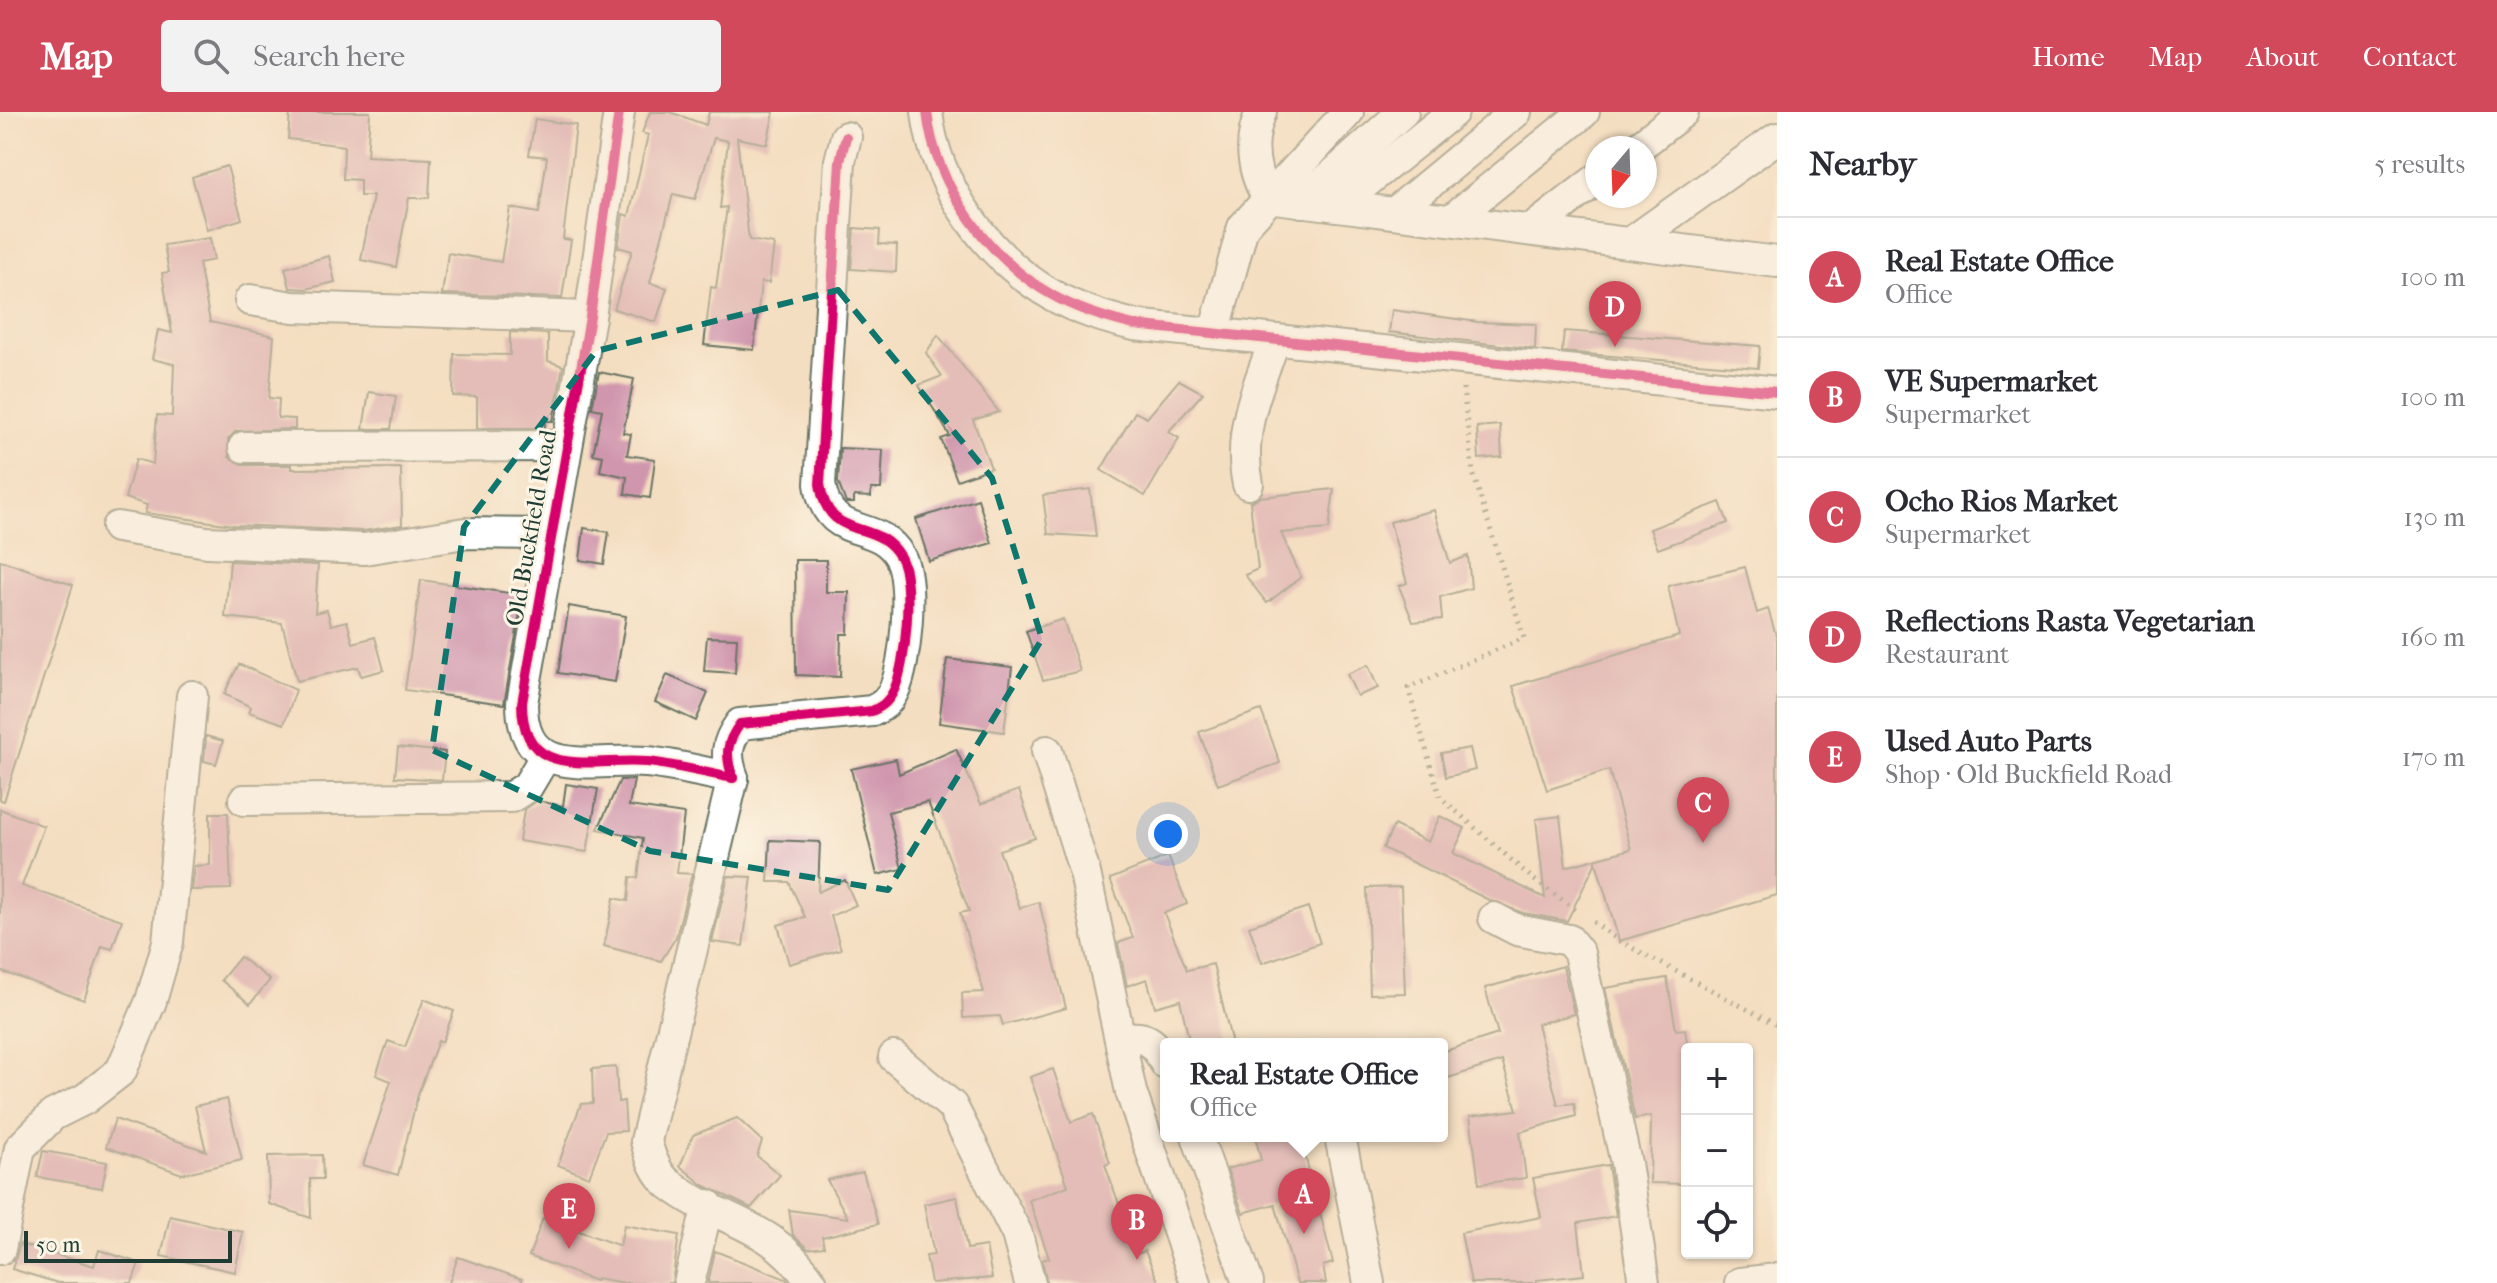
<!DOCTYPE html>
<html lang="en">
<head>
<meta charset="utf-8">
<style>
  body { margin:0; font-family:"IM FELL French Canon",serif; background:#f2f2f3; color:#2b2b33 }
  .controls { position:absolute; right:24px; bottom:24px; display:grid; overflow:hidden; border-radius:8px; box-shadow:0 2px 6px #0004 }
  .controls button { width:72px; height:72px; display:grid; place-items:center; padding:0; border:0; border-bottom:2px solid #e1e1e2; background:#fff; color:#2b2b33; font:40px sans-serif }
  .compass { position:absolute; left:1585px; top:24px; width:72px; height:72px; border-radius:50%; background:#fff; box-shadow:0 2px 6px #0004; rotate:199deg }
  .scale { position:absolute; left:24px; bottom:20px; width:208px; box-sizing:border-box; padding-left:8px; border:4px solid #1f3d34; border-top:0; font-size:22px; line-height:28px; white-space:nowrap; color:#1f3d34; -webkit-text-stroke:6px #fcf5e5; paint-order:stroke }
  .you { position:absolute; left:1168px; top:722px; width:28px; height:28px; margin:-20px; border:6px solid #fff; border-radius:50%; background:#1a73e8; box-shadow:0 0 0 12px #1a73e833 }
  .badge { display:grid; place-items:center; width:52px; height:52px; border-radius:50%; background:#d1495b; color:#fff; font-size:26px; font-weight:700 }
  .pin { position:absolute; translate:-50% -66px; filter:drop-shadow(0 2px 4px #0008) }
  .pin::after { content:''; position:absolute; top:42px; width:28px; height:24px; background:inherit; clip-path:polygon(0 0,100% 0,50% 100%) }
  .popup { position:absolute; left:1160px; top:926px; width:288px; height:104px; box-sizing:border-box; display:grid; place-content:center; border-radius:8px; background:#fff; filter:drop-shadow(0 2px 6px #0005); font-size:26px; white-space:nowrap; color:#7c7c81 }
  .popup b { font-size:30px; color:#2b2b33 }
  .popup::after { content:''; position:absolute; left:50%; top:100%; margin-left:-16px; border:16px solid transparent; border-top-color:#fff }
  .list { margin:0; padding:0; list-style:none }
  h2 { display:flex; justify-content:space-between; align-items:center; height:104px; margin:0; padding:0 32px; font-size:34px }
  h2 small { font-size:26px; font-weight:400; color:#7c7c81 }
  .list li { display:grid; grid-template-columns:52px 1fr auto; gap:24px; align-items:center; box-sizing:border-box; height:120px; padding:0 32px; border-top:2px solid #e1e1e2 }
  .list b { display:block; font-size:30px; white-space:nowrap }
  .list p { margin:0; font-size:26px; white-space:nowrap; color:#7c7c81 }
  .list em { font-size:26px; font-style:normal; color:#7c7c81 }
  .icon { flex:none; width:44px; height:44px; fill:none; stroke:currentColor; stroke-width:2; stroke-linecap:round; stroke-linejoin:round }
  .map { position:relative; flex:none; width:1777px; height:1171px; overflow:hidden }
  header { display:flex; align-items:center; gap:48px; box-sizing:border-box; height:112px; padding:0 40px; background:#d1495b; color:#fff }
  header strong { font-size:38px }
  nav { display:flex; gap:44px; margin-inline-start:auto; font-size:28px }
  .search { width:560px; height:72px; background:#f2f2f3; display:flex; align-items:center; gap:20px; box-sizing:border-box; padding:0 28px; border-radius:8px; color:#7c7c81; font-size:30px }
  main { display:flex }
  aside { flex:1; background:#fff }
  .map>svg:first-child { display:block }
  .building { fill:#d096ad }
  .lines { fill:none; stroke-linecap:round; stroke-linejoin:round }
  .minor-casing { stroke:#6a7565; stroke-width:34 }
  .path { stroke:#6a7565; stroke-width:5; stroke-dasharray:2 6; stroke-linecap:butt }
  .minor { stroke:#fff; stroke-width:30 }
  .cycleway-casing { stroke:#fcf5e5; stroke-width:15 }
  .cycleway { stroke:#d6006c; stroke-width:10 }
  .marked { fill:none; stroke:#0f766e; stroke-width:6; stroke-dasharray:16 10; stroke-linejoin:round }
  .labels { text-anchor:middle; stroke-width:6; stroke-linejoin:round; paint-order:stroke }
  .street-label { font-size:24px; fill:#1f3d34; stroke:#fcf5e5 }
</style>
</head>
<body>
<header>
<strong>Map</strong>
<div class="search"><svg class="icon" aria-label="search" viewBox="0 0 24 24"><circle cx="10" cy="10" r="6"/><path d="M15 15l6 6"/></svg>Search here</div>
<nav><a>Home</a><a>Map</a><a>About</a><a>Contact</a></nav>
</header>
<main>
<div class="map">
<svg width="1777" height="1171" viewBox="0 0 1777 1171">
  <rect width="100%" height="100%" fill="#fcf5e5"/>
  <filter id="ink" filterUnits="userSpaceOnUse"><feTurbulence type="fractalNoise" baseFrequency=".0125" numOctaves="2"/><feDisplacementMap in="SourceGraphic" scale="16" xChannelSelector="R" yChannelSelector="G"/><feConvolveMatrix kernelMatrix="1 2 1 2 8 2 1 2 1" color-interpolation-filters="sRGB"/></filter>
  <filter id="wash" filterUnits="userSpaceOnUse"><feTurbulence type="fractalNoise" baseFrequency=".006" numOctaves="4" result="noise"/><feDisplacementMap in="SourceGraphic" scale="32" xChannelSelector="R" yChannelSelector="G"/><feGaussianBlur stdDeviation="1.8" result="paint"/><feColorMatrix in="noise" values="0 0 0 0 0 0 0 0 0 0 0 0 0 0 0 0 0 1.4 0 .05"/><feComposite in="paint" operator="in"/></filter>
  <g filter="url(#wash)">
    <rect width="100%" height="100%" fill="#f4dec1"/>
    <g id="blocks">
      <g class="building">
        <path d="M290,0H370L367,44L431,47L429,86H409L396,155L361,148L373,84H360V68L343,67L344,34L288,27Z"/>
        <path d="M650,0H670L706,13L709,0H774L767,32L737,26L749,128L774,132L769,171L761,170L754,238L704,233L711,175L716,176L727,95L720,96L728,29L714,26L695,87L673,82L650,171L667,176L656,210L614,197L632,139L618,135L623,102L629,104L648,23L642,21Z"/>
        <path d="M535,7L576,13L563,127L571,128L562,186L442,182L448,141L501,150L510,96L539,101L547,45L529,43Z"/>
        <path d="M227,54L242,107L207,118L192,65Z"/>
        <path d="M854,116L880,118L879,132L897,133L896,160L851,157Z"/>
        <path d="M210,126L214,148L199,151L210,210L274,224L269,286L279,287L278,306L295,307V317L236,319L228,327L229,345L243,353H292V357L401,356L402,413L363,419L233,413L145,401L147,393L125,386L136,347L153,352L157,303L172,304L174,252L152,247L158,218L172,221L162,161L169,160L164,133Z"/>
        <path d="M329,144L335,170L306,177L290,176L285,156Z"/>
        <path d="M1392,198L1478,210L1536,212L1535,237L1389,220Z"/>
        <path d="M1564,219L1760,234L1758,256L1562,240Z"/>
        <path d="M510,220L548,222V249L563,254L553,309H545V316H477V285L453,284L454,242L510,243Z"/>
        <path d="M938,223L999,300L973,308L991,356L957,368L941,327L950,324L919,273L942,264L926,241Z"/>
        <path d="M599,260L634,267L623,321L631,322L627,343L655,347L650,386L625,382L627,365L600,359L603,344L593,342L602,298L592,296Z"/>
        <path d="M1179,268L1203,281L1168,320L1179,326L1145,384L1101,358L1135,300L1147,306Z"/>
        <path d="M369,280L396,284L391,317H363Z"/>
        <path d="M1500,313L1502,345L1479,347L1477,315Z"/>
        <path d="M840,336L883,338L881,377H871V385L854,384V391H846L838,370Z"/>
        <path d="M1090,377L1096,425L1048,422L1043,383Z"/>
        <path d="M1334,377L1329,417L1281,421L1301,465L1267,491L1245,463L1258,457L1250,390L1260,385Z"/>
        <path d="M978,387L992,431L929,449L916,407Z"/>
        <path d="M1720,390L1728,411L1658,437L1650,417Z"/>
        <path d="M1434,398L1450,451L1468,444L1471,476L1440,485L1442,507L1413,510L1399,474L1407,471L1390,410Z"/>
        <path d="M584,416L609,420L604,452L580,448Z"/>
        <path d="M0,448L73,473L4,689L0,688Z"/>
        <path d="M795,448H826V480H849L848,522H841L840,565L796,563Z"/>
        <path d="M230,449L318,453L315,501L327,498L331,513L347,509L353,531L375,525L384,558L361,564L358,555L297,569L282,511L225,505Z"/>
        <path d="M1745,455L1757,501L1768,497L1777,527V783L1619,829L1596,750L1567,809L1523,801L1491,789L1383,736L1394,713L1428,730L1440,704L1465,716L1453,741L1545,786L1536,707L1560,704L1566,755L1631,737L1609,658L1547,678L1513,574L1679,524L1668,474Z"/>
        <path d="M421,468L523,483L504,592L405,578Z"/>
        <path d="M569,494L626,504L615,570L558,561Z"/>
        <path d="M1063,507L1080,559L1043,568L1026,519Z"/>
        <path d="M707,525L737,526L735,561L704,559Z"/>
        <path d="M947,547L1012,555L1004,620L939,611Z"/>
        <path d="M239,552L296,578L284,612L249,600L251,595L224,582Z"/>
        <path d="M1368,553L1378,576L1357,584L1347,562Z"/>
        <path d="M667,563L708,581L696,609L655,590Z"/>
        <path d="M1261,598L1280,651L1218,673L1199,620Z"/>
        <path d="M206,624L223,629L216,652L204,649Z"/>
        <path d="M398,635L445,640L442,668L395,665Z"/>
        <path d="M1470,636L1475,658L1446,665L1441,641Z"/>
        <path d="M956,637L981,692L1019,678L1035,726L999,738L1020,796L1039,790L1066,896L1003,913L1000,904L963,906L962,881L984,880L960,801L969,799L928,690L888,700L902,757L877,763L851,657L896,647L899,662Z"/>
        <path d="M620,668H634L629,694L684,702L677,761L692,762L676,825L661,849L604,834L614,786L628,789L630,765L638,766L643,726L598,717Z"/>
        <path d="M566,672L598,677L587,740L519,729L524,698L537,689L563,694Z"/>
        <path d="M0,697L44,714L22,774L122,808L112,837L102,834L84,888L0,859Z"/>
        <path d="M210,701H228L231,777L191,778L194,754L210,753Z"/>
        <path d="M770,728L820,730L818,780L845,768L856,793L831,804L841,837L789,852L778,813L805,805L789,770H768Z"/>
        <path d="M1168,744L1187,792L1164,801L1187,858L1213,852L1232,932H1190L1180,888L1155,895L1147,867L1127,874L1118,831L1133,826L1110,767Z"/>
        <path d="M728,764L752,765L743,834L712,830Z"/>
        <path d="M1401,775L1405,881L1370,882L1367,776Z"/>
        <path d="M1308,795L1320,831L1262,851L1249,814Z"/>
        <path d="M240,845L270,868L250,892L221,868Z"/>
        <path d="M1563,854L1574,902L1537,912L1558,993L1574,991L1576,1004L1520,1020L1526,1066L1479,1072L1470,1004L1517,998L1502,949L1442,968V940L1498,922L1485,876Z"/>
        <path d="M1667,866L1676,918L1685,917L1687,931V1072L1650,1071L1651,1004L1635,1007L1605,876Z"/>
        <path d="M424,887L454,899L442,930L438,929L418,982L398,1063L363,1053L391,969L376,963L388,929L405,935Z"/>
        <path d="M616,955L618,990L624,989L626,1019L606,1020L589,1065L558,1053L581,992L593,991L592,957Z"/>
        <path d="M1053,957L1071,1010L1093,1002L1110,1051L1105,1053L1137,1142L1145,1139L1159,1171H1047L1042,1148L1049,1146L1029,1088L1068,1074L1030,965Z"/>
        <path d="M227,987L242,1048L182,1062L106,1035L115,1007L206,1039L195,994Z"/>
        <path d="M737,1006L762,1029L757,1044L780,1063L751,1096L703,1073L680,1054L693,1023Z"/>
        <path d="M1255,1024H1300L1333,1151L1323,1154L1326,1171H1297L1275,1092L1243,1101L1227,1057L1261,1048Z"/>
        <path d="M43,1039L107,1050L102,1076L37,1065Z"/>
        <path d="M322,1043L323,1067H310L311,1106L269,1092L268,1044Z"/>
        <path d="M1608,1053L1616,1104L1578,1111L1584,1163L1536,1168L1537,1171H1471L1461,1121L1541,1105L1533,1066Z"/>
        <path d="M863,1060L878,1112L822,1125L824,1135L808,1137L793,1123L789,1098L848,1106L827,1068Z"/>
        <path d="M957,1085L967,1137L986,1134L992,1166L931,1171L926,1144L934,1143L924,1092Z"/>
        <path d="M170,1104L243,1120L235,1160L161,1144Z"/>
        <path d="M543,1106L620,1134L624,1113L679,1123L672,1171H624L597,1166L595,1169L529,1144Z"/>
        <path d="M20,1132L94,1154L99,1138L139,1151L132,1171H58L12,1157Z"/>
        <path d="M715,1139L786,1167L789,1171H708Z"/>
        <path d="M458,1145L522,1167V1171H449Z"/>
      </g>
    </g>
  </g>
  <g filter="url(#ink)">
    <use href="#blocks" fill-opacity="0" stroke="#6a7565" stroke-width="2"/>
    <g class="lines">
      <defs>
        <g id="minor">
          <path d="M619,0L590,205L522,591C522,672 594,645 647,650C676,653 705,661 733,666"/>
          <path d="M927,0C935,74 989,147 1052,183C1078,198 1105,206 1134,213L1777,280"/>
          <path d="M1261,0C1248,30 1252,58 1267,85L1777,150"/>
          <path d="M1637,36L1683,0"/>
          <path d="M1302,90L1403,0"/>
          <path d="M1337,94L1453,0"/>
          <path d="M1394,101L1516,0"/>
          <path d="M1451,108L1584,0"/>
          <path d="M1531,118L1597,67"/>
          <path d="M1630,131L1777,26"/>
          <path d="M250,188L293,195L590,205"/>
          <path d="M1214,221L1243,115L1348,0"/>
          <path d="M244,335L565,334"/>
          <path d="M1248,372C1237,322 1257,275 1275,228"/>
          <path d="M117,415L207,430L364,437L465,421L550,422"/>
          <path d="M1047,639L1085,761L1131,980L1196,1171"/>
          <path d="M733,666C725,643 726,631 740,612L872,599C883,594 889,589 894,578C906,553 914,469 900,445C877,404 828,432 820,372L840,49L846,25"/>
          <path d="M733,666L646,1029C650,1044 656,1062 669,1072C721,1112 770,1108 812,1171"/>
          <path d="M244,688L511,685L527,675L546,643"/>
          <path d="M1494,806L1517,818L1569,828L1579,841L1626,1051L1644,1171"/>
          <path d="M1122,926C1149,924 1153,929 1166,952"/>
          <path d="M894,945L952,994L1017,1122L1030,1171"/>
          <path d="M1197,1024L1248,1171"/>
          <path d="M1340,1024L1369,1171"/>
          <path d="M0,1137L20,1036L53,1003L85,987L121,959L151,889L168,830L192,584"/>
          <path d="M689,1171L708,1093"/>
          <path d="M1740,1171L1777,1167"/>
        </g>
      </defs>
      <use href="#minor" class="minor-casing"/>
      <g class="path">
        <path d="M1463,276L1473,361L1524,526L1408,576L1440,685L1533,767L1579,800"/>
        <path d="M1593,810L1621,830L1777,913"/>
      </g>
      <use href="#minor" class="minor"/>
      <defs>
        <g id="cycleway">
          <path d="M619,0L590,205L522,591C522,672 594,645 647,650C676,653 705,661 733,666"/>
          <path d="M927,0C935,74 989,147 1052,183C1078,198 1105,206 1134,213L1777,280"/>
          <path d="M733,666C725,643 726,631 740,612L872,599C883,594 889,589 894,578C906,553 914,469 900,445C877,404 828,432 820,372L840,49L846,25"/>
        </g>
      </defs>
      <use href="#cycleway" class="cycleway-casing"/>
      <use href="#cycleway" class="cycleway"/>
    </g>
  </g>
  <path d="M0 0H1777V1171H0ZM838,178L992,366L1042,527L888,778L650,739L432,638L464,415L596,239Z" fill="#f4dec1" fill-opacity=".55" fill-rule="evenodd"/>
  <path class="marked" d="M838,178L992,366L1042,527L888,778L650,739L432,638L464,415L596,239Z"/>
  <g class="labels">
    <g class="street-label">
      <text transform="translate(531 416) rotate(-80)" y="8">Old Buckfield Road</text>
    </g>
  </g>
</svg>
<div class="controls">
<button>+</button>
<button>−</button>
<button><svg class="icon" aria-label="locate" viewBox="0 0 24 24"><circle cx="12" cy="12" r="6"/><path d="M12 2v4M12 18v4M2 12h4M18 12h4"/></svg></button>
</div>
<svg class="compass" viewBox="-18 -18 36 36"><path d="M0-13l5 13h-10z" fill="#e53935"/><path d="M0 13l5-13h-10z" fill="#7c7c81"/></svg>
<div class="scale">50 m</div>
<div class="you"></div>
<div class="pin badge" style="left:1304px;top:1122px">A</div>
<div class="popup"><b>Real Estate Office</b>Office</div>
<div class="pin badge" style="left:1137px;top:1148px">B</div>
<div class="pin badge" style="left:1703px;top:731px">C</div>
<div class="pin badge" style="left:1615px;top:235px">D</div>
<div class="pin badge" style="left:569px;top:1137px">E</div>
</div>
<aside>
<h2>Nearby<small>5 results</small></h2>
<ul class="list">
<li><span class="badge">A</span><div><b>Real Estate Office</b><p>Office</p></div><em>100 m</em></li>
<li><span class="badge">B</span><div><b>VE Supermarket</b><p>Supermarket</p></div><em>100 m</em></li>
<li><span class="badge">C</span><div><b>Ocho Rios Market</b><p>Supermarket</p></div><em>130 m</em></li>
<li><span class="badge">D</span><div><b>Reflections Rasta Vegetarian</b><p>Restaurant</p></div><em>160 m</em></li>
<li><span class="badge">E</span><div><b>Used Auto Parts</b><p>Shop · Old Buckfield Road</p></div><em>170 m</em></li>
</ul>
</aside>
</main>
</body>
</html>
